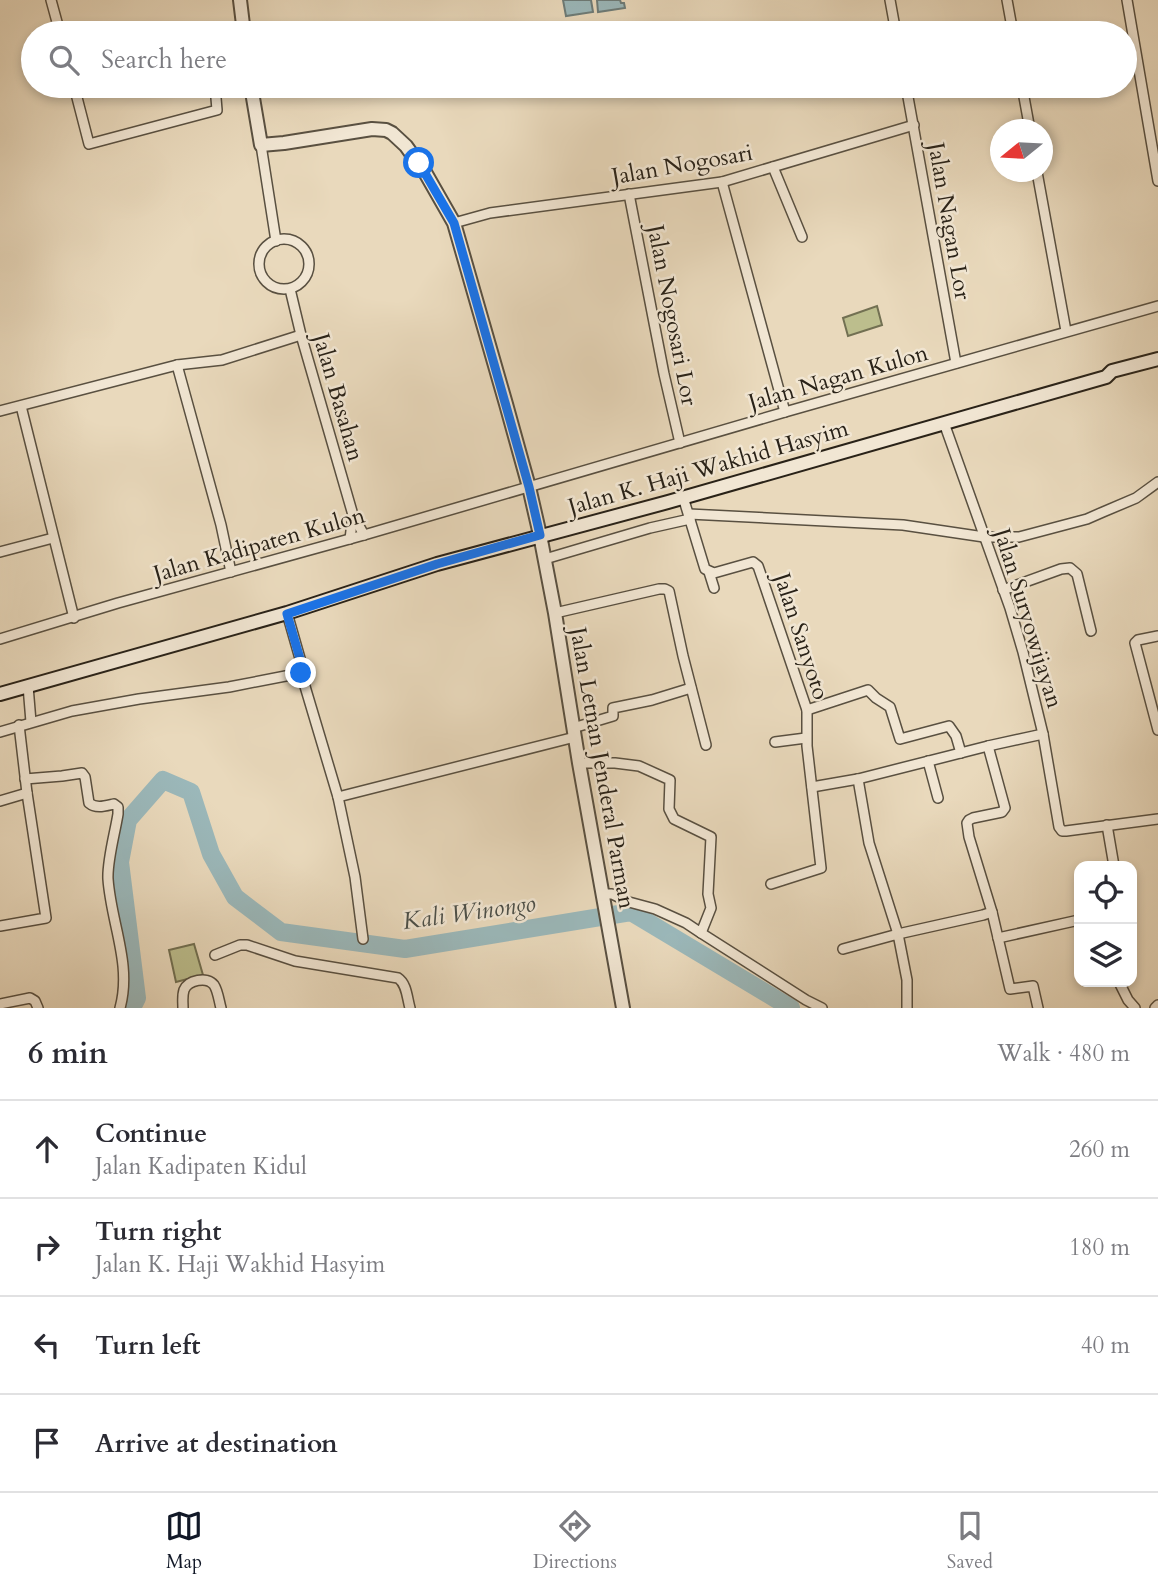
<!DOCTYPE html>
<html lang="en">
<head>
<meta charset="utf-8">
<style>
  body { margin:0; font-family:Cardo,serif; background:#f7f7f7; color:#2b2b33 }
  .controls { position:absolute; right:21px; bottom:21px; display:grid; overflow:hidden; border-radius:14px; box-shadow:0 4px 10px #0003 }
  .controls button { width:63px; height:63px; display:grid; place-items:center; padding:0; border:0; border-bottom:2px solid #e1e1e2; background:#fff; color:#2b2b33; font:35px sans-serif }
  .compass { position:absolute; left:990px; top:119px; width:63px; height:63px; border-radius:50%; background:#fff; box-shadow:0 4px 10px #0003; rotate:252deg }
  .stop { position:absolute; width:21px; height:21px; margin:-16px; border:5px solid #1a73e8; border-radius:50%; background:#fff }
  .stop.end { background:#1a73e8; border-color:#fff; box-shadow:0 2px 7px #0008 }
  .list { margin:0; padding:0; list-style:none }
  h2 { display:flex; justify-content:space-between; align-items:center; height:91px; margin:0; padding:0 28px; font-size:30px }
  h2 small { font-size:23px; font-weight:400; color:#7c7c81 }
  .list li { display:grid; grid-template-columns:46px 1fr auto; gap:21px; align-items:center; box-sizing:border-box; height:98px; padding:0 28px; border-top:2px solid #e1e1e2 }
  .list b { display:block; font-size:26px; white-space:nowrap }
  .list p { margin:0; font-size:23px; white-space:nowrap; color:#7c7c81 }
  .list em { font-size:23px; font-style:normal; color:#7c7c81 }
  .icon { flex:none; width:38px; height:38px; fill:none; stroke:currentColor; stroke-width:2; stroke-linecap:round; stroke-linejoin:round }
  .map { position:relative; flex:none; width:1158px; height:1008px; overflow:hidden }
  .search { position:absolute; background:#fff; box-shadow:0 4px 10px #0003; left:21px; right:21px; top:21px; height:77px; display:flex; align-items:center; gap:18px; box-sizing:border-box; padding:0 24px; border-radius:38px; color:#7c7c81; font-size:26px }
  .sheet { height:483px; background:#fff }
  nav { display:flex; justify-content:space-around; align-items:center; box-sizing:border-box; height:98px; border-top:2px solid #e1e1e2; background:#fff; font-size:19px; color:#7c7c81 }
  nav a { display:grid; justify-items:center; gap:4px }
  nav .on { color:#111827 }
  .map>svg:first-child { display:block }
  .green { fill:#bcbe8d; stroke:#727052; stroke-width:2 }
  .water { fill:#9bb8ba; stroke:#6d7c79; stroke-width:2 }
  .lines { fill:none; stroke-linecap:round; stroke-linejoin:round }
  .river { stroke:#9bb8ba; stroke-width:18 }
  .minor-casing { stroke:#595041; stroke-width:12 }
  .tertiary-casing { stroke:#595041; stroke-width:16 }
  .secondary-casing { stroke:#292218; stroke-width:16 }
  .minor { stroke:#f1e6d3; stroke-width:9 }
  .tertiary { stroke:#f1e6d3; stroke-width:12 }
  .secondary { stroke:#f1e6d3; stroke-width:12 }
  .route { stroke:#1a73e8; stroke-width:9 }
  .labels { text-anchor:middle; stroke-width:5; stroke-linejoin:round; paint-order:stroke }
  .street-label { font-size:23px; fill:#292218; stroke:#f1e6d3 }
  .water-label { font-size:24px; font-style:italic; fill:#4b4f49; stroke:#f1e6d3 }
</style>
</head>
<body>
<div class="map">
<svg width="1158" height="1008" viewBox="0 0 1158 1008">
  <rect width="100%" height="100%" fill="#e9d9bc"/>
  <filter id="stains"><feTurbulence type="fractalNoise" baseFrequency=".00286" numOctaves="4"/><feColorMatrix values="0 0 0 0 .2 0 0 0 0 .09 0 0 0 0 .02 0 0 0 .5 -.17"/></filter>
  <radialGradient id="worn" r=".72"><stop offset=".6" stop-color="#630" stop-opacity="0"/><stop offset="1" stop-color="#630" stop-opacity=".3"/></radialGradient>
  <g class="green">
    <path d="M877,306L882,325L848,336L843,318Z"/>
    <path d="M194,944L203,975L176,982L169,950Z"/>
  </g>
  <g class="water">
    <path d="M563,0H591L593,12L566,16Z"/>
    <path d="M597,0H620L621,3H624L625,8L598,12Z"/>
  </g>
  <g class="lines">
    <path class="river" d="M132,1008L137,998L120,862L128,820L163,780L191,792L211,854L235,897L281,932L405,949L631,912L791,1008"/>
    <defs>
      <g id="minor">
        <path d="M51,0L60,33"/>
        <path d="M890,0L896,33"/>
        <path d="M1007,0L1013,33"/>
        <path d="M1127,0L1158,181"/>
        <path d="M74,86L89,144L217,110L215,86"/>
        <path d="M906,86L956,363"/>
        <path d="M1022,86L1030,130"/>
        <path d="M261,145L276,241"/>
        <path d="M773,167L802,237"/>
        <path d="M1037,172L1066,331"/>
        <path d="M722,182L785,412"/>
        <path d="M629,194L664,374L680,443"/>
        <path d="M454,223L490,213L722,182L914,125"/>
        <circle cx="284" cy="264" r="25"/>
        <path d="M290,289L301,335L353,515L364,535"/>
        <path d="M177,365L221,525L231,572"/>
        <path d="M21,406L74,618"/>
        <path d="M0,411L177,365L222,360L301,335"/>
        <path d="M944,423L1010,608L1023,652L1043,734L1059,827L1062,831H1066L1158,819"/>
        <path d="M683,497L705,569L714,573L753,562L758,566L807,710V746L821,868L771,884"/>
        <path d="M689,514L903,525L984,537H1019L1087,519L1103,512L1136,498L1158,482"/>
        <path d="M350,539L353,515"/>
        <path d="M0,552L53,538"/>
        <path d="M545,559L650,528L690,519"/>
        <path d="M709,572L714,588"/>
        <path d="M1003,590L1061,569L1070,568L1077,574L1091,631"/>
        <path d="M287,613L303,669L301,673L338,797L355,877L363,939"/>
        <path d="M555,613L659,589H665L669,591L683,656L706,745"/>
        <path d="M1158,636L1138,640L1135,643L1158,730"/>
        <path d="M0,639L118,603L364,535L785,412L1158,306"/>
        <path d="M28,686L31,722"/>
        <path d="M807,710L868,690L876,698L890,707L900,739L949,726L956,736L961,753"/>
        <path d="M573,728L613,716V708L652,700L691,688"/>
        <path d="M0,732L72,711L139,699L229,687L301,673"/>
        <path d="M775,742L806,738"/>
        <path d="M928,761L938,798"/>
        <path d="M579,763H615L639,766L670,780L669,809L674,819L711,837L708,894L711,908L701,933L686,923L655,909L629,902L612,894H603"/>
        <path d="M25,779L62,776L82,773L85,777L89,803C96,809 105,806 114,804L118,807V814C115,833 107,861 108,879C111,923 132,964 120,1008"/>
        <path d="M858,779L869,843L898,934L983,915L992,912L969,837L967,823L969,820L973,818L1002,812L1005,808L988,746"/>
        <path d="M812,787L858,779L988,746L1043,734"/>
        <path d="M338,797L575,737"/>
        <path d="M0,801L27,793"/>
        <path d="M1107,825L1114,866"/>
        <path d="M992,912L1010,989L1033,986L1038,1008"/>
        <path d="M0,926L46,918L27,793L19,725"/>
        <path d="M701,933L806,1000L822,1008"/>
        <path d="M998,938L1079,920"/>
        <path d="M843,949L898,934L907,980V1008"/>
        <path d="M215,955L240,945H247L295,961L398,978C407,984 407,998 410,1008"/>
        <path d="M1119,982L1128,1000L1135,1008"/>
        <path d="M0,1004L30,998L35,1001L38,1008"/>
        <path d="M183,1008C183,1002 182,996 184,990C188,980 207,976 214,985C218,991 219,1001 221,1008"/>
        <path d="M1155,1008L1158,1005"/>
      </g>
      <g id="tertiary">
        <path d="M240,0L244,33"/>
        <path d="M251,86L261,145L284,143L372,129L386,130L392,133L406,146L426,174L454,223L506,404L529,487L540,535L555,613L579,763L623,1008"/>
      </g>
      <path id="secondary" d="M0,694L287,613L437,564L668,502L1106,377L1112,371L1158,359"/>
    </defs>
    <use href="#minor" class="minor-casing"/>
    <use href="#tertiary" class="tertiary-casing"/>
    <use href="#secondary" class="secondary-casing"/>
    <use href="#minor" class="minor"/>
    <use href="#tertiary" class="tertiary"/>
    <use href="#secondary" class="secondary"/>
  </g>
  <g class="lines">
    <path class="route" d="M301,673L303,669L287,614L437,564L540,535L529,487L454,223L419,163"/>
  </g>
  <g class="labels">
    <g class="street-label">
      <text transform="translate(682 164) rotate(-10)" y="8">Jalan Nogosari</text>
      <text transform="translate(950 221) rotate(80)" y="8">Jalan Nagan Lor</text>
      <text transform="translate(673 315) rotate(79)" y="8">Jalan Nogosari Lor</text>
      <text transform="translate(838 377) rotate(-16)" y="8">Jalan Nagan Kulon</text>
      <text transform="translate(339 397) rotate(74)" y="8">Jalan Basahan</text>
      <text transform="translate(708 467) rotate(-16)" y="8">Jalan K. Haji Wakhid Hasyim</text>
      <text transform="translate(259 544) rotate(-16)" y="8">Jalan Kadipaten Kulon</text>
      <text transform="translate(1029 618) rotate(73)" y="8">Jalan Suryowijayan</text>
      <text transform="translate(802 636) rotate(72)" y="8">Jalan Sanyoto</text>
      <text transform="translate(603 768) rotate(80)" y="8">Jalan Letnan Jenderal Parman</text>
    </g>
    <g class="water-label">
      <text transform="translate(469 912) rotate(-8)" y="8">Kali Winongo</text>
    </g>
  </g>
  <rect width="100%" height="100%" filter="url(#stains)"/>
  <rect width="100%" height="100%" fill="url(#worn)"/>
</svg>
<div class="controls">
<button><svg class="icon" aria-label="locate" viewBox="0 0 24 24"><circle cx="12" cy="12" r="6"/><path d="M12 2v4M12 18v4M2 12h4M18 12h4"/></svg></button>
<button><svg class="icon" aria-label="layers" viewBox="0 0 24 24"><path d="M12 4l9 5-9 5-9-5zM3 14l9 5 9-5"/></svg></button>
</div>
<svg class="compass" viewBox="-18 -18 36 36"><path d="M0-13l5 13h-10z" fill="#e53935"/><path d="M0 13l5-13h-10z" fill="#7c7c81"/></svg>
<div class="stop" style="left:419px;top:163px"></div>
<div class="stop end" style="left:301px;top:673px"></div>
<div class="search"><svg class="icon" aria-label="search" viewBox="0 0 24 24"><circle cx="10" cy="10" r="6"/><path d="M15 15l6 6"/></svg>Search here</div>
</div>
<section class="sheet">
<h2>6 min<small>Walk · 480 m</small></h2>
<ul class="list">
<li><svg class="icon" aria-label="ahead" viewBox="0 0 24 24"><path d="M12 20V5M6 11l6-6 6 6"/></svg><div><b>Continue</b><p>Jalan Kadipaten Kidul</p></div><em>260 m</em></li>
<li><svg class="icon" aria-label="right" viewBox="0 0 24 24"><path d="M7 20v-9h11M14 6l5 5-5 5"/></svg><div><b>Turn right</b><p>Jalan K. Haji Wakhid Hasyim</p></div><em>180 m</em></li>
<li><svg class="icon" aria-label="left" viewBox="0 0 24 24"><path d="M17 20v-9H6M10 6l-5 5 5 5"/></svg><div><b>Turn left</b></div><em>40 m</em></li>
<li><svg class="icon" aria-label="arrive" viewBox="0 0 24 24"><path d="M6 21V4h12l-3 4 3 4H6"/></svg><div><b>Arrive at destination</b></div></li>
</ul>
</section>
<nav>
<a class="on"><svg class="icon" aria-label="map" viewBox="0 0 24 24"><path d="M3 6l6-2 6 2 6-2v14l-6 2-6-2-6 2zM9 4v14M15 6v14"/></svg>Map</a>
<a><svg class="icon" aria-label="directions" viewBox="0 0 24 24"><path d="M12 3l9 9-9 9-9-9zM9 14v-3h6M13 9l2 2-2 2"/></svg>Directions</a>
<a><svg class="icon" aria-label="saved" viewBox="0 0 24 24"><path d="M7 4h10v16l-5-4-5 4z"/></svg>Saved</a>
</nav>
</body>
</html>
